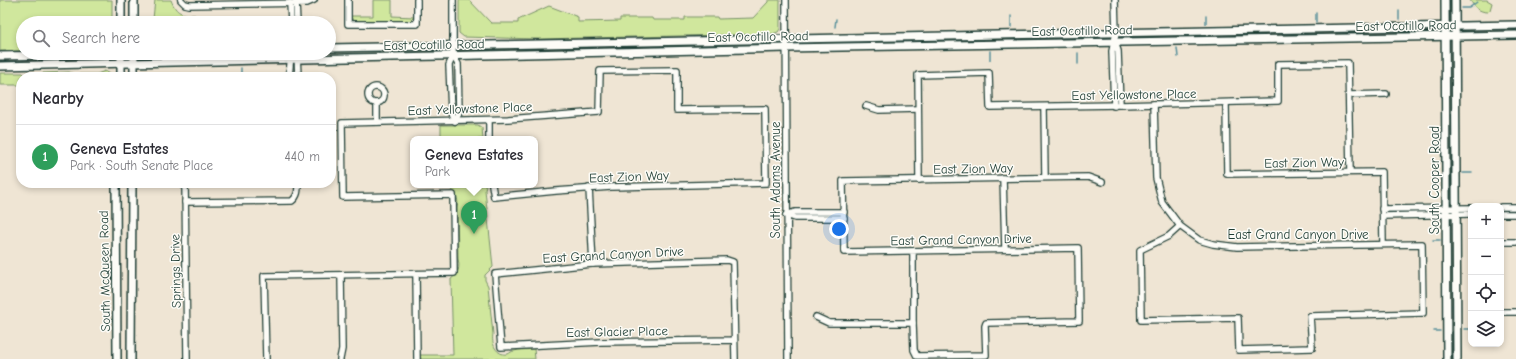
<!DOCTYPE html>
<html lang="en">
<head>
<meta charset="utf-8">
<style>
  body { margin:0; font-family:"Comic Neue",sans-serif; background:#f7f7f7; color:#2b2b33 }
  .controls { position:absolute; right:12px; bottom:12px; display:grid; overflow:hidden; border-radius:8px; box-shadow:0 2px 6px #0003 }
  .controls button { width:36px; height:36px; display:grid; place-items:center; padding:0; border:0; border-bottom:1px solid #e1e1e2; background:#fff; color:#2b2b33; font:20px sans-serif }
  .you { position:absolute; left:839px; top:229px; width:14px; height:14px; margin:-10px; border:3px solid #fff; border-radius:50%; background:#1a73e8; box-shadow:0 0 0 6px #1a73e833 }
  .badge { display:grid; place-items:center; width:26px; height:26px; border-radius:50%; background:#db2777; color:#fff; font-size:13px; font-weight:700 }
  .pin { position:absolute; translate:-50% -33px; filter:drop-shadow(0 1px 2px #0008) }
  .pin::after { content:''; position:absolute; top:21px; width:14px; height:12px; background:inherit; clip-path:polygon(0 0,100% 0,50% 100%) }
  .popup { position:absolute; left:410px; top:136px; width:128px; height:52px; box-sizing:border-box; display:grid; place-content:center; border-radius:8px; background:#fff; filter:drop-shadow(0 1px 3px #0005); font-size:13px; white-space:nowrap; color:#7c7c81 }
  .popup b { font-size:15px; color:#2b2b33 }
  .popup::after { content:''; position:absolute; left:50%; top:100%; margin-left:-8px; border:8px solid transparent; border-top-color:#fff }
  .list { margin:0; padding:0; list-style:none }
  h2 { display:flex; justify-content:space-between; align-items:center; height:52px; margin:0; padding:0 16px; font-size:17px }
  h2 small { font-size:13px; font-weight:400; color:#7c7c81 }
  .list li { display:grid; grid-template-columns:26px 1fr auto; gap:12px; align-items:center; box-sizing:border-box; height:64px; padding:0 16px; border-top:1px solid #e1e1e2 }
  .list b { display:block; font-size:15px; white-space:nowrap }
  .list p { margin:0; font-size:13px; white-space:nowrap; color:#7c7c81 }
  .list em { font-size:13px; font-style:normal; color:#7c7c81 }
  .icon { flex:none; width:22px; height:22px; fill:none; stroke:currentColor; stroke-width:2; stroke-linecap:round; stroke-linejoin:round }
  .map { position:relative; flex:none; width:1516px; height:359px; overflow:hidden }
  .search { position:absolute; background:#fff; box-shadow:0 2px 6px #0003; left:16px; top:16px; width:320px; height:44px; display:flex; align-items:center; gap:10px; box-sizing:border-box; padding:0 14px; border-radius:22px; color:#7c7c81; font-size:15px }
  .panel { position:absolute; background:#fff; box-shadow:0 2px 6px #0003; left:16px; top:72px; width:320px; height:116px; border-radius:16px }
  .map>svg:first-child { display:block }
  .green { fill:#d0e79d; stroke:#789268 }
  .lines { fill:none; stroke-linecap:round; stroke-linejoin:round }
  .stream { stroke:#59909b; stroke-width:1.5 }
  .minor-casing { stroke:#1f3d34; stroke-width:8 }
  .major-casing { stroke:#1f3d34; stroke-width:10 }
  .minor { stroke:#fdfcf7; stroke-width:5.5 }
  .major { stroke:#fdfcf7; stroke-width:7 }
  .labels { text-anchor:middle; stroke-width:3; stroke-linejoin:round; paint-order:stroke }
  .street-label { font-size:13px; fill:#1f3d34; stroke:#fdfcf7 }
</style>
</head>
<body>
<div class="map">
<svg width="1516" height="359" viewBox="0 0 1516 359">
  <rect width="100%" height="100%" fill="#efe5d4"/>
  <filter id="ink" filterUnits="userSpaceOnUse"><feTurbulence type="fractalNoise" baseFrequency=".025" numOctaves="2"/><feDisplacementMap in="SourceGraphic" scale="8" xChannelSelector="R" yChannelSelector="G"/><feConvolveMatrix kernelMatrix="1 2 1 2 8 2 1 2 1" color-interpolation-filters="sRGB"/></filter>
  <g filter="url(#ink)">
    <g class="green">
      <path d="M0,0H112V23H23V51H0Z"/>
      <path d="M155,0H171C176,13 182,15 195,15V23H155L153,19Z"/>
      <path d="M373,0H392V16L414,17L410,21H355L352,19L351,16H373Z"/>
      <path d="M459,0H469L491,23H518V20L549,6L578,17V22L620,21V18H652L653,20H685V17H717L718,19L753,18L768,2V0H780V29L778,32L772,34L537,39L464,37L459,33Z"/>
      <path d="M1470,0H1487L1492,3L1490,10L1488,12C1479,12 1474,7 1470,0Z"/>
      <path d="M105,71L116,77H40L43,73L69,72L76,74H97Z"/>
      <path d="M0,73H23L27,77H21V85H0Z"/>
      <path d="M441,125H478L482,128L483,139H441Z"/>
      <path d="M442,185H486L485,190L493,267L485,275V280L488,286L493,334C491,343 496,356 508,354C510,353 512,351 514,351C520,349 528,350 534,349L535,359H421L420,355H453L451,279C459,274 460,267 458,259L457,208C460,198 454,185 442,188Z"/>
    </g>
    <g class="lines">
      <g class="stream">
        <path d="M1462,8H1469L1477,2"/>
        <path d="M1399,11V20"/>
        <path d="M1316,13V22"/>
        <path d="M1011,16V27"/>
        <path d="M1206,16V24"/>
        <path d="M835,27L836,19"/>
        <path d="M1177,48L1178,57"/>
        <path d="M990,51V60"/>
        <path d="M1078,53V64"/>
        <path d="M241,68V77"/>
        <path d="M1463,173H1472"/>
        <path d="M1433,240H1440"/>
        <path d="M1464,329H1471"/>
        <path d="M1434,331H1440"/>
      </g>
      <defs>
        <g id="minor">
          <path d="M181,0L185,4L189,5L307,3L314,0"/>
          <path d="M348,0V24H417V0"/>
          <path d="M453,0V56L458,64L459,113L455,121"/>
          <path d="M786,0L788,359"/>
          <path d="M290,3L291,23"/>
          <path d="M296,3L297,23"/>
          <path d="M1115,42L1118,51L1120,105"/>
          <path d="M297,53L298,77"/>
          <path d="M453,56L449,65L451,113L455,121"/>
          <path d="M289,77L291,53"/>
          <circle cx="376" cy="95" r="8"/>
          <path d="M1349,95L1386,94"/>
          <path d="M377,103V122"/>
          <path d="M1226,103L1227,174L1382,172L1383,244"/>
          <path d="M1154,104L1156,178L1162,202L1180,226L1199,240L1213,244L1237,247L1422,244L1423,313L1310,316L1312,348L1239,350L1238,318L1141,320L1140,250L1169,236L1180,226"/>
          <path d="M866,106L879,110L918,109"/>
          <path d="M1114,106L1112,51L1116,33L1115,0"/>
          <path d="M1044,107L1045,177"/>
          <path d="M489,120V139"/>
          <path d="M1003,178L1005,249"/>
          <path d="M919,180L918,75L989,73L990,107L1120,105L1278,101V64L1348,63L1350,172"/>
          <path d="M185,183L187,359"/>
          <path d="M589,188L593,264"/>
          <path d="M185,202L292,201C298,196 298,191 298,183"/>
          <path d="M1501,207H1516"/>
          <path d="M1382,209L1471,208"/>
          <path d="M1501,214H1516"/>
          <path d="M786,215L795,218H844"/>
          <path d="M786,215L795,212H844"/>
          <path d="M1383,216L1471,214"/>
          <path d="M1501,242H1516"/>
          <path d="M913,251V323L914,350L917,356L986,355L985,326L986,323L1079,321L1078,248L844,252L843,181L1088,177L1102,182"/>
          <path d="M416,274L417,359"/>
          <path d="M1501,312H1516"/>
          <path d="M816,317L829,323H913"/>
          <path d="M734,340L601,342L501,347L495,274L592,264L727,260L733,262L735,359"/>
          <path d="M266,359L264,276L454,273L453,195L343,197L342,123L508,119L599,112L600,71L677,70V110L765,109L766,183L611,187L556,191L494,197L492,185"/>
          <path d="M340,359L342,349L341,275"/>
        </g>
        <g id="major">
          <path d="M121,0V23"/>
          <path d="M134,0V23"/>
          <path d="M1445,0L1447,359"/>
          <path d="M1455,0L1457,359"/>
          <path d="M329,48L1516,25"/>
          <path d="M0,56L164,53"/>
          <path d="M121,59V77"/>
          <path d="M134,59V77"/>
          <path d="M0,66L786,48L1516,35"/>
          <path d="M116,183L117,359"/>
          <path d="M131,359L132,183"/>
        </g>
      </defs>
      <use href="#minor" class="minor-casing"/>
      <use href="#major" class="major-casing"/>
      <use href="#minor" class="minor"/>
      <use href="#major" class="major"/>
    </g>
  </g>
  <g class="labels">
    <g class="street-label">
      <text transform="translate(1406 25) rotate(-1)" y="5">East Ocotillo Road</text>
      <text transform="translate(1082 30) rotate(-1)" y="5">East Ocotillo Road</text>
      <text transform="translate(758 36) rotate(-1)" y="5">East Ocotillo Road</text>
      <text transform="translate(434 44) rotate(-1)" y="5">East Ocotillo Road</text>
      <text transform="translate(1134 94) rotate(-1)" y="5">East Yellowstone Place</text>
      <text transform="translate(470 108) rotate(-2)" y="5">East Yellowstone Place</text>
      <text transform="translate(1304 162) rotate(-1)" y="5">East Zion Way</text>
      <text transform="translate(973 168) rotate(-1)" y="5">East Zion Way</text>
      <text transform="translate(629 176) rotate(-2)" y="5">East Zion Way</text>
      <text transform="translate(775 180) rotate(-90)" y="5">South Adams Avenue</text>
      <text transform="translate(1434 180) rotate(-90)" y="5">South Cooper Road</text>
      <text x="1298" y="239">East Grand Canyon Drive</text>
      <text transform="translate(961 239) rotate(-1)" y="5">East Grand Canyon Drive</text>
      <text transform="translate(613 254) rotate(-3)" y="5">East Grand Canyon Drive</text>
      <text transform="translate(104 271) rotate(-91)" y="5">South McQueen Road</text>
      <text transform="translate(175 271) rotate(-91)" y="5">Springs Drive</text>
      <text transform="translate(617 331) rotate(-1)" y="5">East Glacier Place</text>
    </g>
  </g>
</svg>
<div class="controls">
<button>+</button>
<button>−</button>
<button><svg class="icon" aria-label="locate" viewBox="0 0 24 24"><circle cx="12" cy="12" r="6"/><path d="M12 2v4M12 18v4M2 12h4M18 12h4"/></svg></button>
<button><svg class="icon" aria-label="layers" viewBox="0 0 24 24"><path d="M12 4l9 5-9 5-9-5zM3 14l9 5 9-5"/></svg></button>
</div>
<div class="you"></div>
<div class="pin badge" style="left:474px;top:234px;background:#2e9e5b">1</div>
<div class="popup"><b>Geneva Estates</b>Park</div>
<div class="search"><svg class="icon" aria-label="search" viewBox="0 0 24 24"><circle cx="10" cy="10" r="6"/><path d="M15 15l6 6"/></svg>Search here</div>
<section class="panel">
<h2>Nearby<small></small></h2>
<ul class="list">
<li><span class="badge" style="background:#2e9e5b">1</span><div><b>Geneva Estates</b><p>Park · South Senate Place</p></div><em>440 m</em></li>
</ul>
</section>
</div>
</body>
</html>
